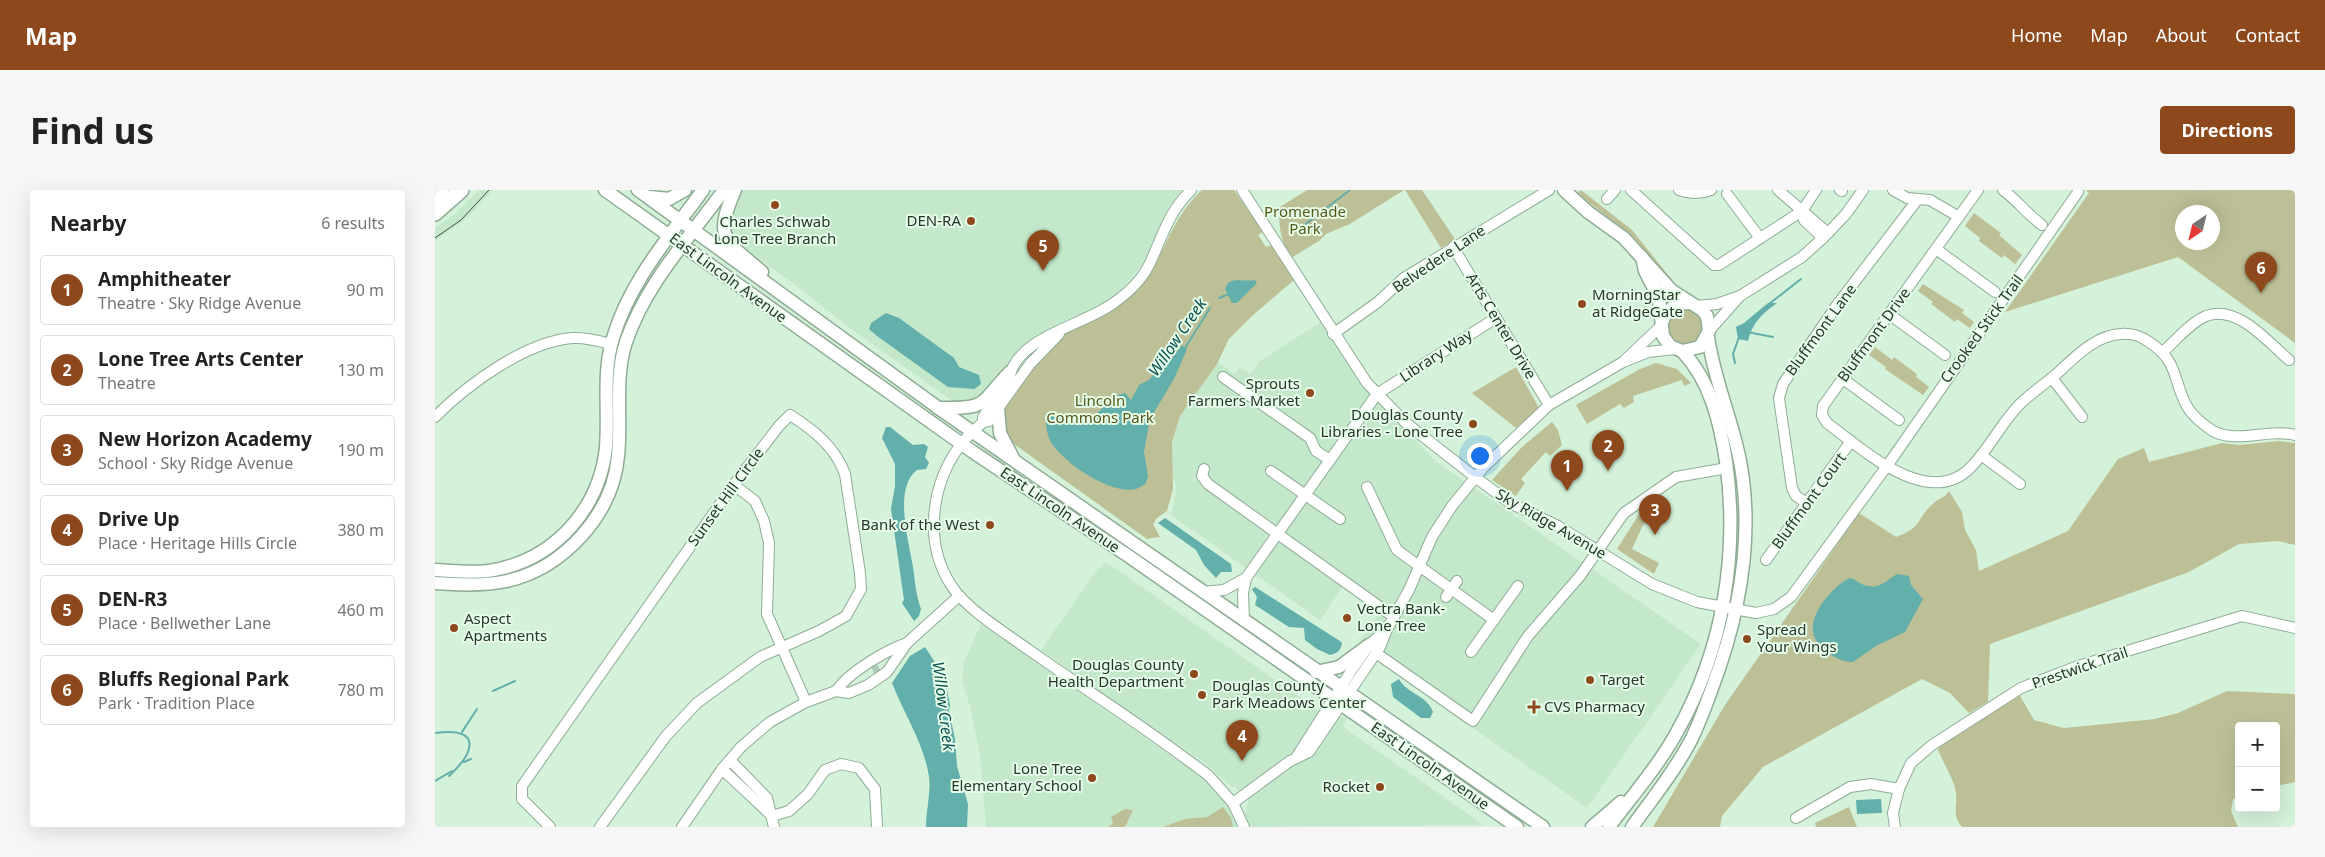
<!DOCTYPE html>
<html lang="en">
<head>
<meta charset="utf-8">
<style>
  body { margin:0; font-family:"Noto Sans",sans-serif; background:#f6f6f6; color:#222 }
  .controls { position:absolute; right:15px; bottom:15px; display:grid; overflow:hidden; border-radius:5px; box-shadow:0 5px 20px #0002 }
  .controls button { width:45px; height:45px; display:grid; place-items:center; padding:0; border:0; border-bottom:1px solid #e0e0e0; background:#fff; color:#222; font:25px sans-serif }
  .compass { position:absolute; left:1740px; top:15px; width:45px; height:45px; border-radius:50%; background:#fff; box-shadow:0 5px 20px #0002; rotate:215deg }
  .you { position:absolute; left:1044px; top:265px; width:18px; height:18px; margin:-12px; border:4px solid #fff; border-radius:50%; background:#1a73e8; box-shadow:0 0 0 8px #1a73e833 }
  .badge { display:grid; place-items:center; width:32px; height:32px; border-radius:50%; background:#8d491c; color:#fff; font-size:16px; font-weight:700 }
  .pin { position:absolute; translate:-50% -41px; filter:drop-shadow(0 1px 2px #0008) }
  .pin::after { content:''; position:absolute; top:26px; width:18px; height:15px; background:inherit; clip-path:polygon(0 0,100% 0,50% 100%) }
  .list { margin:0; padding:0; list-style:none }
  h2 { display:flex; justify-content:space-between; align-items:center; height:65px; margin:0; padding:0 20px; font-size:21px }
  h2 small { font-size:16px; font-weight:400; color:#767676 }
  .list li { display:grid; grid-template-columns:32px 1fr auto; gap:15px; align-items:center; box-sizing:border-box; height:70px; margin:0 10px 10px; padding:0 10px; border:1px solid #e0e0e0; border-radius:5px }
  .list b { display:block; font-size:19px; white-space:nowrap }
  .list p { margin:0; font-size:16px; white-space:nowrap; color:#767676 }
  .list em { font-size:16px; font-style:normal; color:#767676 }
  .map { position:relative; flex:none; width:1860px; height:637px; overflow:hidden; border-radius:5px }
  header { display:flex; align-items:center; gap:30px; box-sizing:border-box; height:70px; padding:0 25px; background:#8d491c; color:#fff }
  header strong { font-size:24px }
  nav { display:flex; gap:28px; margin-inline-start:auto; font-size:18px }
  .intro { display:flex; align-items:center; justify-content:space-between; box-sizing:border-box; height:120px; padding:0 30px }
  h1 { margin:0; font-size:35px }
  .button { padding:12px 22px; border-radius:5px; background:#8d491c; color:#fff; font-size:18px; font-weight:700 }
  main { display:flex; gap:30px; padding:0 30px }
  aside { flex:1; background:#fff; border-radius:5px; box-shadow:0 5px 20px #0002 }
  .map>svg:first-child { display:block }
  .built { fill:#c3e8ca }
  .green { fill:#bdc097; fill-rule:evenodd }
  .water { fill:#62afab }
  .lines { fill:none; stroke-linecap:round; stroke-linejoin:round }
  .stream { stroke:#62afab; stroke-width:2 }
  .minor-tunnel { stroke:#b1ccb6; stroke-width:10; stroke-dasharray:10 5; stroke-linecap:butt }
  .minor-casing { stroke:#8fac95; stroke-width:12 }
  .major-casing { stroke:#8fac95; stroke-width:15 }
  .highway-casing { stroke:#8fac95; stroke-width:18 }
  .minor { stroke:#fff; stroke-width:10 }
  .major { stroke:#fff; stroke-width:12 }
  .highway { stroke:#fff; stroke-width:15 }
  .tram { stroke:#404e43; stroke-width:1 }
  .poi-dot { fill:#8d491c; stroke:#e5fde9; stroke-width:2 }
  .labels { text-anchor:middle; stroke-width:4; stroke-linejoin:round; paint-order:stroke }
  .park-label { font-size:15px; fill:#575817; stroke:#e5fde9 }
  .poi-label { font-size:15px; fill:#2a352c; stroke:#e5fde9; text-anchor:end }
  .street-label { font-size:15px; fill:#2a352c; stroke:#e5fde9 }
  .water-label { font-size:16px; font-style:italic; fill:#0b514f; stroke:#e5fde9 }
</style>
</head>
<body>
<header>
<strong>Map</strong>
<nav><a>Home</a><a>Map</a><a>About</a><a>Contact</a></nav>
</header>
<div class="intro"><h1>Find us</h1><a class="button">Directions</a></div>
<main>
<aside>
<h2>Nearby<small>6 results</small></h2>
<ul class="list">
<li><span class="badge">1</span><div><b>Amphitheater</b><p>Theatre · Sky Ridge Avenue</p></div><em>90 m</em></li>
<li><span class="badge">2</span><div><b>Lone Tree Arts Center</b><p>Theatre</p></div><em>130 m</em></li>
<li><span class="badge">3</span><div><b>New Horizon Academy</b><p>School · Sky Ridge Avenue</p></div><em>190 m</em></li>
<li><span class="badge">4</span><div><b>Drive Up</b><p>Place · Heritage Hills Circle</p></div><em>380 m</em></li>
<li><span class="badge">5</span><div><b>DEN-R3</b><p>Place · Bellwether Lane</p></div><em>460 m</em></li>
<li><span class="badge">6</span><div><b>Bluffs Regional Park</b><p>Park · Tradition Place</p></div><em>780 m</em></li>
</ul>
</aside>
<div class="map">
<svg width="1860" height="637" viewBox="0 0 1860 637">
  <rect width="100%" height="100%" fill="#d3f2d9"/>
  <g class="built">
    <path d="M44,0H58L31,29L0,51V38L20,24Z"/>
    <path d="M303,0H751L733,21L709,72L686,100L664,116L621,135L606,147L545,212H519L416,139L367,100L296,48L291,43Z"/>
    <path d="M886,132L927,194L1000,271L1266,454L1152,618L921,456L945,422L908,396L885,430L736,325L742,297L738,288L737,252L745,226L783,172L799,184L805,177L815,184L825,171Z"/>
    <path d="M671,372L882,519L883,524L864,557L806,601H802L801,597H797L769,572L606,460L661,381Z"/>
    <path d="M546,434L771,590L793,616L802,637H551L545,564L535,516L527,491L529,472Z"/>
    <path d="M905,527L912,528L908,537L1049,635L815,637L809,622L811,621L814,607L860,574L899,531Z"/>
  </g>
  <g class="green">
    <path d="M767,0H799L828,42L823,45L831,57L837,55L859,90L817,126L794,149L782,174L745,226L737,252L738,299L732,321L722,328L718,334L725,347L712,349L576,252C573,246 567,237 567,231C566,209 615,153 634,142C657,127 682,121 701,100C731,68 733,31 767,0Z"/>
    <path d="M872,0H969L915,34L891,44L884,51L856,68C846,51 843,37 845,17Z"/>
    <path d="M970,0H987L1020,49L1006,58Z"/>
    <path d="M1146,0L1197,40L1242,96L1240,98L1199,48L1142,3Z"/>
    <path d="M1651,0H1860V153L1743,67L1570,122L1654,3ZM1778,22V52H1748V22Z"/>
    <path d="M1539,23L1566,43L1564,45L1587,65L1580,74L1569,65L1567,68L1544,51L1545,48L1530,36Z"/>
    <path d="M1488,94L1529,120L1527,123L1539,132L1535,138L1522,129L1520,132L1496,114L1498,112L1483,101Z"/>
    <circle cx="1251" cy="137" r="18"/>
    <path d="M1440,157L1457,170L1459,167L1482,184L1481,187L1494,197L1488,205L1450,179L1451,177L1434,165Z"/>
    <path d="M1221,173L1242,179L1256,193L1249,196L1247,190L1198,206L1199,212L1189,218L1185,214L1152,234L1141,215L1205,179Z"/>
    <path d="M1081,177L1103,216V220L1081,238L1037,203Z"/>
    <path d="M1117,232L1123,240L1127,255L1115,266L1111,262L1086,289L1090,293L1081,306L1057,290L1087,257Z"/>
    <path d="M1844,251L1860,253V355L1843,351L1804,354L1754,382L1555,454L1553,512L1534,523L1515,503L1487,489L1328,577L1287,626L1285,637H1218L1290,515L1424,323L1461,347C1489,337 1480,329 1499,313C1504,308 1510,308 1514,301L1527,322L1530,340L1541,360L1544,381L1633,341L1683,269L1709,258L1714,272L1787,253L1804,255Z"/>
    <path d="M1211,318L1214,322L1197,359L1224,373L1219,384L1182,359L1206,321Z"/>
    <path d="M1792,501L1860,504V592L1841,596V536H1804V606L1798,609L1796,621L1803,637H1527C1516,623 1523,617 1521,602C1518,587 1507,571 1502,557L1584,504L1599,530L1629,538L1720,529L1743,523Z"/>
    <path d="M788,617L796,628L798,637H728L750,629L772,627Z"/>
    <path d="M1414,617L1422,637H1381L1380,633Z"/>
    <path d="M690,619L698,620L690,637H674L678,633L676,627Z"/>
  </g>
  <g class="water">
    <path d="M820,90L822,93L802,113H797L790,99L793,93C800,88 811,92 820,90Z"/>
    <path d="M1333,113H1342C1327,124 1317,133 1313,151L1303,149L1301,137L1309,133Z"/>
    <path d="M451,123L464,128L519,168L524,177L544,185L546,194L539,199L513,197L442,146L434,139L436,133Z"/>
    <path d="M747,155L752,159L739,189L715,229L709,262L713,286L711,293C708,295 704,298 701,299C676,305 628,273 616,252C612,245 611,237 611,230L614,224C626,226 639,233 650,230C667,225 672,206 690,203L696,210L704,195L714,190L724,177L734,172Z"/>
    <path d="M451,237H455L478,255L489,254L493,257L490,267L494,273L491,279L482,280C458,298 474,352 478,377C480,392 481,405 486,419L484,426L479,431L467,413L469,410L456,319L460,296V274L447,248Z"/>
    <path d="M730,328L796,374L797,382H786L781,388L769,375L761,360L723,333Z"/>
    <path d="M1462,384L1474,386L1476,395L1488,409L1470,442L1441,456L1418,472C1409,472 1403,469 1396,465C1390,460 1383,456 1380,448C1370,428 1397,396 1415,388C1420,389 1424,393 1429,395C1445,400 1450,391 1462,384Z"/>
    <path d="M820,397L905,451L907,453C906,460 903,463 895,465L882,459L870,450L869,438L854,437L820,415L822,407L817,399Z"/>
    <path d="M490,457L509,486L515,515L514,521L520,549L522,576L533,614L532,637H491C491,622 496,601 494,587C489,553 469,524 457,493L475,466Z"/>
    <path d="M964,489C972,504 992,505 998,522L995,528H986L958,507L956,494Z"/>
    <path d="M1446,609L1447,623L1422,624L1421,610Z"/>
  </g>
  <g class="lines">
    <g class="stream">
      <path d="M863,40L915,0"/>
      <path d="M784,108L794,104"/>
      <path d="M1334,114L1366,89"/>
      <path d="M1312,142L1338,147"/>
      <path d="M750,158L775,118"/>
      <path d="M1300,173L1298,164L1304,147"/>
      <path d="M58,501L80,491"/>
      <path d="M27,542L42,519"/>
      <path d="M0,543C46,537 41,561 14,586"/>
      <path d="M29,572L36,569"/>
      <path d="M0,591L17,581"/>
    </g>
    <path class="minor-tunnel" d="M437,479L443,476"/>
    <defs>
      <g id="minor">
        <path d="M807,0L932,193L971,233L1040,287L1075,313L1123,336L1217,394L1262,412L1321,423L1339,419L1356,407L1452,276L1643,2"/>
        <path d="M1196,0L1279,75H1284L1367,21L1381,0"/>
        <path d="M1244,0C1255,4 1265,4 1276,0"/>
        <path d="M1343,0L1393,43"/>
        <path d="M1405,0L1407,1"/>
        <path d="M1458,0L1472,8L1495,10L1524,27"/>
        <path d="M1543,0L1388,216L1387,225L1392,233C1427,259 1494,321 1536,277C1555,258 1566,233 1585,214C1598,201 1615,191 1628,178C1644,163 1663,145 1686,144C1695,143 1706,146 1714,152C1745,172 1737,191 1753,218C1759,228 1769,235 1778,241C1802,254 1834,238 1860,245"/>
        <path d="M1568,0C1582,10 1592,24 1607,35"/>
        <path d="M1292,4L1325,48"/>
        <path d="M1172,9L1180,0"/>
        <path d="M1367,21L1369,30L1388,48"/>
        <path d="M1018,57L1114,215"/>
        <path d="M1501,59L1560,102"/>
        <path d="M1261,116L1282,114L1305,106"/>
        <path d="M1454,124L1510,165"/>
        <path d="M1274,141L1305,106L1367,67L1388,48L1411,24L1428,0"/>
        <path d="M898,144L943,112L969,88L1114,0"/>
        <path d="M1729,161C1741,150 1755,133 1771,126C1802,114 1833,152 1854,170"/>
        <path d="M1190,170L1226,136"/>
        <path d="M788,187L875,248L881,261L895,270"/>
        <path d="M1617,188L1647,227"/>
        <path d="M1408,189L1464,230"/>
        <path d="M0,227C32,195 91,151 138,148C151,147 164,151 176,154"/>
        <path d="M548,232C541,239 533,245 527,253C495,294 488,355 518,398C533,420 572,444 594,460C654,502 716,541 774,586L798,613L809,637"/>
        <path d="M548,232V227L574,188C582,146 651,135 680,112C694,102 708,88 715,73C729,43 732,25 756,0"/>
        <path d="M548,232L554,231L595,174L624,144"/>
        <path d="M1546,265L1585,294"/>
        <path d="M769,279L767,286L773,294L959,427"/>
        <path d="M836,281L905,329"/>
        <path d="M299,295L320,311L329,331L334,353L332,424L371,512"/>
        <path d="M932,297L962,360L1059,430"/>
        <path d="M1372,313L1361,306L1357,298L1344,208L1348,194L1402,115L1483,9"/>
        <path d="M1331,370L1416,251"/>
        <path d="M767,402L789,400L811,388"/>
        <path d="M1011,407L1022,391"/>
        <path d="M809,431L808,403L811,388L942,204L1061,128"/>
        <path d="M1036,462L1083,396"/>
        <path d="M941,463L1038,531L1093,446L1145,386L1189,323L1241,287L1292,278"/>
        <path d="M401,501C414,482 450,461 472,453"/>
        <path d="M861,568L916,481L934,455L952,439"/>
        <path d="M295,570L332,608L339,637"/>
        <path d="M287,579L337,626"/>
        <path d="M798,613L855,571L874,562L945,457L952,439L974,400L997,347L1017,316L1048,278L1114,215L1188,172L1213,162L1241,159"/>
        <path d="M337,626L354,621L373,604L390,580L406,574L424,578L440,599L442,637"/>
        <path d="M1361,628L1415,597L1436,594L1464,599"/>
        <path d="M115,637L87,609V596L297,297L344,236L355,225C379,240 400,257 410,284L425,383L426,399L411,426L384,441L325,467L262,513L231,546L165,637"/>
        <path d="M247,637L287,579L306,557L335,532L371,512L401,501L414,503L433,495L452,482L472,453L524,406"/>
        <path d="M1460,637L1458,623L1464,599L1476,573L1497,555L1586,498L1643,476L1807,426L1860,438"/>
      </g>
      <g id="major">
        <path d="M170,0L538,262L692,365L1082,637"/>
        <path d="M203,0L509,222L1108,637"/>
        <path d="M300,0C278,49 290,50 327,82"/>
        <path d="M1129,0L1153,22L1189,48L1236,100L1267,120L1272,126L1274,141L1265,157L1247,161L1235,156L1228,146L1224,108L1210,81L1207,67"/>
        <path d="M215,7L234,9L250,0"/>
        <path d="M1227,132C1232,119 1240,113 1254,113"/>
        <path d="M503,218C554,219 543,215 575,182"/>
        <path d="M563,218L565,243L578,268"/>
        <path d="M0,380C21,381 43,384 64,379C123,366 165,316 171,257C174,220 167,183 178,148C195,91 234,47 268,0"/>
        <path d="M0,393C24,395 48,396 72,391C129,378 178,324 183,266C187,229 179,188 191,152C210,95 254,48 289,0"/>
        <path d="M881,482L904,477L934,455"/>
        <path d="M1157,637L1186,612"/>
        <path d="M1174,637C1197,606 1224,575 1242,542C1288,460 1304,364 1291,271C1285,232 1275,190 1247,161"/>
        <path d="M1197,637C1217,609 1240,581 1256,550C1264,534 1270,517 1276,501C1302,433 1317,363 1308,290C1302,240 1280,196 1273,147"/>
      </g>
      <g id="highway">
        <path d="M0,6L6,0"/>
        <path d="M0,23L26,0"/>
      </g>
    </defs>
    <use href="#minor" class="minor-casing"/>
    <use href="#major" class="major-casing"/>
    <use href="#highway" class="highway-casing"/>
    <use href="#minor" class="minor"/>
    <use href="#major" class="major"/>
    <use href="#highway" class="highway"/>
    <path class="tram" d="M0,48L26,30L54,0"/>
  </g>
  <g class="poi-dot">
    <circle cx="340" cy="15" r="5"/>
    <circle cx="536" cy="31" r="5"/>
    <circle cx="1147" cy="114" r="5"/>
    <circle cx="875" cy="203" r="5"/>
    <circle cx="1038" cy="234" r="5"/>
    <circle cx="555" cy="335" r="5"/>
    <circle cx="912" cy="428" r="5"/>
    <circle cx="19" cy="438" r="5"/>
    <circle cx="1312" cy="449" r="5"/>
    <circle cx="759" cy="484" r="5"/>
    <circle cx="1155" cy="490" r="5"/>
    <circle cx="767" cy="505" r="5"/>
    <path d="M1096.5 509.5h5v5h5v5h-5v5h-5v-5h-5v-5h5z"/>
    <circle cx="657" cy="588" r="5"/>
    <circle cx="945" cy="597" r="5"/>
  </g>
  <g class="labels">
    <g class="park-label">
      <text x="870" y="27">Promenade<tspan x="870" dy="17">Park</tspan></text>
      <text x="665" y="216">Lincoln<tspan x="665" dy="17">Commons Park</tspan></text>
    </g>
    <g class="poi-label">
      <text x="526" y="36">DEN-RA</text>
      <text x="340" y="37" text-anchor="middle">Charles Schwab<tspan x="340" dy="17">Lone Tree Branch</tspan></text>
      <text x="1157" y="110" text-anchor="start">MorningStar<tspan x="1157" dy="17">at RidgeGate</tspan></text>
      <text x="865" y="199">Sprouts<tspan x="865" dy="17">Farmers Market</tspan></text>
      <text x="1028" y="230">Douglas County<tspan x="1028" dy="17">Libraries - Lone Tree</tspan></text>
      <text x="545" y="340">Bank of the West</text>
      <text x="922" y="424" text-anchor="start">Vectra Bank-<tspan x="922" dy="17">Lone Tree</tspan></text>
      <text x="29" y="434" text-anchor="start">Aspect<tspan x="29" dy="17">Apartments</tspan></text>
      <text x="1322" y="445" text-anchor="start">Spread<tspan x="1322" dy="17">Your Wings</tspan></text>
      <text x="749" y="480">Douglas County<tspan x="749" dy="17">Health Department</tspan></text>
      <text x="1165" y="495" text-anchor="start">Target</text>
      <text x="777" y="501" text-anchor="start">Douglas County<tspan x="777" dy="17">Park Meadows Center</tspan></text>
      <text x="1109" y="522" text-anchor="start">CVS Pharmacy</text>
      <text x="647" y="584">Lone Tree<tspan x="647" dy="17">Elementary School</tspan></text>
      <text x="935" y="602">Rocket</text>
    </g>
    <g class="street-label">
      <text transform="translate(1004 69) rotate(-34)" y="5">Belvedere Lane</text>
      <text transform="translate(293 88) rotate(36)" y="5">East Lincoln Avenue</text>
      <text transform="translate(1066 136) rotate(59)" y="5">Arts Center Drive</text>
      <text transform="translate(1547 139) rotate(-54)" y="5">Crooked Stick Trail</text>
      <text transform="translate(1386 140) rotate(-54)" y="5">Bluffmont Lane</text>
      <text transform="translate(1439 145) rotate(-54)" y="5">Bluffmont Drive</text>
      <text transform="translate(1001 166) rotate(-33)" y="5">Library Way</text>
      <text transform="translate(291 307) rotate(-54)" y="5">Sunset Hill Circle</text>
      <text transform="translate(1374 311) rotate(-54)" y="5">Bluffmont Court</text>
      <text transform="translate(625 320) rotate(34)" y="5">East Lincoln Avenue</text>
      <text transform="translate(1116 334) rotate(30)" y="5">Sky Ridge Avenue</text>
      <text transform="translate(1645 478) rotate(-19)" y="5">Prestwick Trail</text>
      <text transform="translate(995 576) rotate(35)" y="5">East Lincoln Avenue</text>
    </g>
    <g class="water-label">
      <text transform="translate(742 147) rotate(-56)" y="6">Willow Creek</text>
      <text transform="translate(509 516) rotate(83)" y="6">Willow Creek</text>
    </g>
  </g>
</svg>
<div class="controls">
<button>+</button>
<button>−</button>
</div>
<svg class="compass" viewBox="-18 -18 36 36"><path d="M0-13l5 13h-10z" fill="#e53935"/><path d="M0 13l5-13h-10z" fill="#767676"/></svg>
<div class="you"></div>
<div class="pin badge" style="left:1132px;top:301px">1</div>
<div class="pin badge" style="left:1173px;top:281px">2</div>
<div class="pin badge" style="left:1220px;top:345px">3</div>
<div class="pin badge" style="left:807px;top:571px">4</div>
<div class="pin badge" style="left:608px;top:81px">5</div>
<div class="pin badge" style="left:1826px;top:103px">6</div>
</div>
</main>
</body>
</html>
